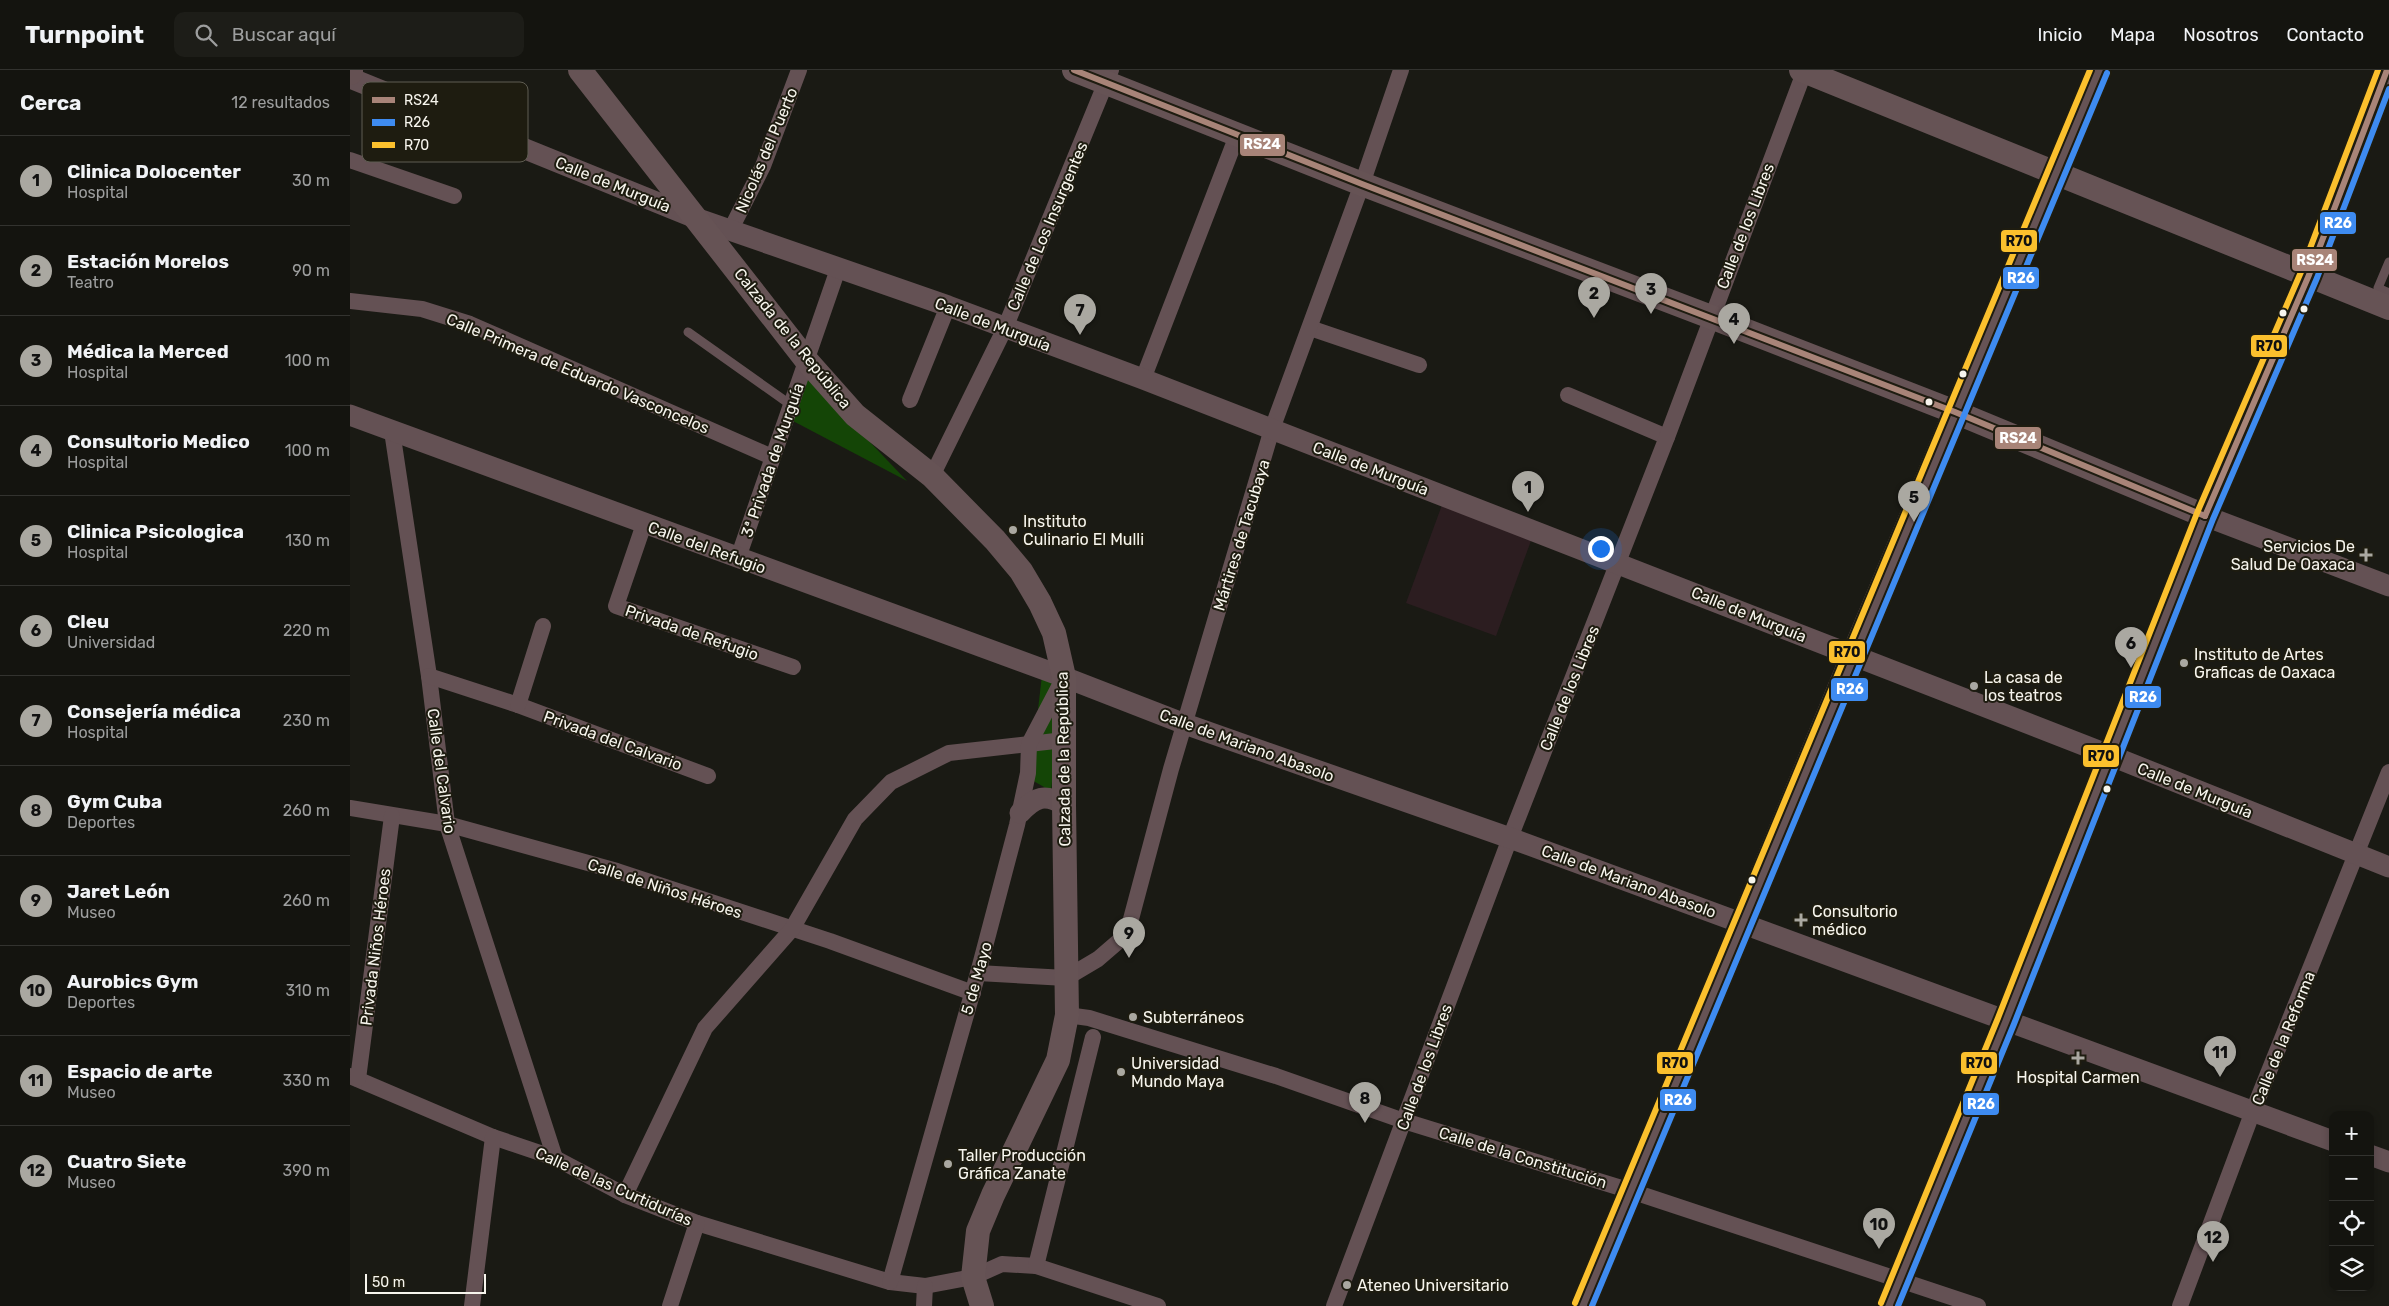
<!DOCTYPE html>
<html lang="es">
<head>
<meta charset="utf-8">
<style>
  body { margin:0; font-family:Rubik,sans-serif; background:#1d1d18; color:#f1f3f6 }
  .controls { position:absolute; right:15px; bottom:15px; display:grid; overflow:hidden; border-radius:10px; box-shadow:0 2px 8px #0003 }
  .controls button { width:45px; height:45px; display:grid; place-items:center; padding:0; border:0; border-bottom:1px solid #33332f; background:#14140f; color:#f1f3f6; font:25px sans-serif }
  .scale { position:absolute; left:15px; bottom:12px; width:121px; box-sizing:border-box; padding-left:5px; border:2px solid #f7f5ed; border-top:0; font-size:14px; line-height:18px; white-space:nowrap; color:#f7f5ed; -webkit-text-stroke:4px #1e1c10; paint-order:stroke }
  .you { position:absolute; left:1250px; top:478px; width:18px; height:18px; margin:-12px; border:4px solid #fff; border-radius:50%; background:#1a73e8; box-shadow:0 0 0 8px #1a73e833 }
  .badge { display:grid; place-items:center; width:32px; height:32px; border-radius:50%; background:#aaa8a1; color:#111; font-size:16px; font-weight:700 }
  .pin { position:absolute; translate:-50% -41px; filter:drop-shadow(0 1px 2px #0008) }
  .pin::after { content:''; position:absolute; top:26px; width:18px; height:15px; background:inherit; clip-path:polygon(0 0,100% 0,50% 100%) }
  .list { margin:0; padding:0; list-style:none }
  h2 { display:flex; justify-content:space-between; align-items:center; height:65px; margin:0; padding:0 20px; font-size:21px }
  h2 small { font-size:16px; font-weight:400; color:#9d9e9e }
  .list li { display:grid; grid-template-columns:32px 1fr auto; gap:15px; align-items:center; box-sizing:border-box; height:90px; padding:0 20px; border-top:1px solid #33332f }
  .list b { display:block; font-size:19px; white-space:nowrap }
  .list p { margin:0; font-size:16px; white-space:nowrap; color:#9d9e9e }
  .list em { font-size:16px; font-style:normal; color:#9d9e9e }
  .icon { flex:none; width:28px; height:28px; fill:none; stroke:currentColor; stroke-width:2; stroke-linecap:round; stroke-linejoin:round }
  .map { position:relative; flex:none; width:2039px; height:1236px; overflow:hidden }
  header { display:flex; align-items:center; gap:30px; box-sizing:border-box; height:70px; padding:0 25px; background:#14140f; border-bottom:1px solid #33332f }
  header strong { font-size:24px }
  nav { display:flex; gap:28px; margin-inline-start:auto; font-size:18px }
  .search { width:350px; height:45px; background:#1d1d18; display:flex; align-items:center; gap:12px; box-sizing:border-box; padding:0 18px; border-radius:10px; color:#9d9e9e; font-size:19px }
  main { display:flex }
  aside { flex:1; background:#14140f }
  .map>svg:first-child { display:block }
  .education { fill:#2c1d20 }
  .green { fill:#144506 }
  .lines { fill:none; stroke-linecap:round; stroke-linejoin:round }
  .service { stroke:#645154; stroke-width:9 }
  .minor { stroke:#645154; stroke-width:16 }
  .tertiary { stroke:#645154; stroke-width:21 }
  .secondary { stroke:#665355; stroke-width:24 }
  .primary { stroke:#655153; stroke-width:26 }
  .bus-1-casing { stroke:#1e1c10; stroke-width:10 }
  .bus-2-casing { stroke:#1e1c10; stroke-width:10 }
  .bus-3-casing { stroke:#1e1c10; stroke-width:10 }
  .bus-1 { stroke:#a88478; stroke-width:6 }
  .bus-2 { stroke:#3e8bf0; stroke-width:6 }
  .bus-3 { stroke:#fbc02d; stroke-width:6 }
  .bus-dot { fill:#f7f5ed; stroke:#1e1c10; stroke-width:2 }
  .poi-dot { fill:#aaa8a1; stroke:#1e1c10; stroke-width:2 }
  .labels { text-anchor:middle; stroke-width:4; stroke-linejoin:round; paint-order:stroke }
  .street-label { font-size:16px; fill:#f7f5ed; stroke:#1e1c10 }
  .poi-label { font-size:16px; fill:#f7f5ed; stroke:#1e1c10; text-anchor:start }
  .key { fill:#1e1c10; stroke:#5f5d52; stroke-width:1 }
  .key-label { font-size:14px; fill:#f7f5ed }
  .line-badge { stroke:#1e1c10; stroke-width:2 }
  .badge-label { font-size:14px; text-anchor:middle; font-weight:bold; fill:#fff }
  .pale-badge-label { font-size:14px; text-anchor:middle; font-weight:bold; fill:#111 }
</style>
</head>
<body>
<header>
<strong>Turnpoint</strong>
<div class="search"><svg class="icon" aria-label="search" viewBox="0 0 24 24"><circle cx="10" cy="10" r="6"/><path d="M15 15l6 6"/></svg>Buscar aquí</div>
<nav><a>Inicio</a><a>Mapa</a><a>Nosotros</a><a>Contacto</a></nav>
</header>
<main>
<aside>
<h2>Cerca<small>12 resultados</small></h2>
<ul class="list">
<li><span class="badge">1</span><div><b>Clinica Dolocenter</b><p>Hospital</p></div><em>30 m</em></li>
<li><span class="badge">2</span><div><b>Estación Morelos</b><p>Teatro</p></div><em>90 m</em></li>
<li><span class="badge">3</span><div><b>Médica la Merced</b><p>Hospital</p></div><em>100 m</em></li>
<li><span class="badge">4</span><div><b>Consultorio Medico</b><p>Hospital</p></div><em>100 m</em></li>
<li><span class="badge">5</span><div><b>Clinica Psicologica</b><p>Hospital</p></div><em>130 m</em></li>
<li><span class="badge">6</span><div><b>Cleu</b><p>Universidad</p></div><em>220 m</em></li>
<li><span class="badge">7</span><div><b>Consejería médica</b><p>Hospital</p></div><em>230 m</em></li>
<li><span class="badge">8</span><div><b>Gym Cuba</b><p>Deportes</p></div><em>260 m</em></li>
<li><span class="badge">9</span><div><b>Jaret León</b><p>Museo</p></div><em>260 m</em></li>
<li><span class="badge">10</span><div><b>Aurobics Gym</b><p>Deportes</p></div><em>310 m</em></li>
<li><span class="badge">11</span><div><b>Espacio de arte</b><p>Museo</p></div><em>330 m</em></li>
<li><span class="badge">12</span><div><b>Cuatro Siete</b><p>Museo</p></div><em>390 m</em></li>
</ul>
</aside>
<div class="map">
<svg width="2039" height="1236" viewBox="0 0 2039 1236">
  <rect width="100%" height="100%" fill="#1a1a14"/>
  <path class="education" d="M1092,435L1182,468L1146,566L1056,533Z"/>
  <g class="green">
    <path d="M458,307L557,411L443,351Z"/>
    <path d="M692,605L713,608L701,721L680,709Z"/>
  </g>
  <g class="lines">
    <g class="service">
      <path d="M2039,192L2028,218L2039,223"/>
      <path d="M338,262L441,335"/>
    </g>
    <g class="minor">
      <path d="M0,90L104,126"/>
      <path d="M381,159L413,96L449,0"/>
      <path d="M0,231L72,239L120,254L422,387"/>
      <path d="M960,258L1069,295"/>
      <path d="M793,309L888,63"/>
      <path d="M1218,325L1317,367"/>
      <path d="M560,330L598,236"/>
      <path d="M42,361L79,606L97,754L205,1088"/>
      <path d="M582,406L655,258L761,0"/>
      <path d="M294,454L266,536L443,597"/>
      <path d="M388,488L488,199"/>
      <path d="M79,606L168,635L358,706"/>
      <path d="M168,635L193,556"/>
      <path d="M0,738L97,754L267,801L480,871L623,923"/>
      <path d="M628,903L716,908L748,889L777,864L821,699L922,359L1012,114L1051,0"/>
      <path d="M717,945L739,948L926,1006L1054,1051L1281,1121L1628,1236"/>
      <path d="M0,1006L143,1067L205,1088L275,1125L347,1153L540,1212L575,1216L623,1207L652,1194L686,1196L808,1236"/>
      <path d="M8,1009L42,746"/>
      <path d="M275,1125L355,958L442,859L505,749L541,712L599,683L714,670"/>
      <path d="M686,1196L743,967"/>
      <path d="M540,1212L628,903L667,755L678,703L679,674L712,611"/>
      <path d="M122,1236L143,1067"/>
      <path d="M320,1236L347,1153"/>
      <path d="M574,1236L575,1216"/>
      <path d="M984,1236L1160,768L1317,367L1455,0"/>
      <path d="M1830,1236L1903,1041L2039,702"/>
    </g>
    <g class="tertiary">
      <path d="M0,8L348,149L598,236L793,309L1759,685L2039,797"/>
      <path d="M0,345L714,607L835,654L1160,768L1983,1071"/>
      <path d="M1855,446L2039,516"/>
      <path d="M670,743C685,727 695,723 714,735"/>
      <path d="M2020,1085L2039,1092"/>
    </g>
    <g class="secondary">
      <path d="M230,0L457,291L505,345L582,406L645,470L671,501L690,533L704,563L714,607V735L717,945L708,990L643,1125L628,1161L623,1207L632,1236"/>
      <path d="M724,0L1012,114L1361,247L1605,342L1855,446"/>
      <path d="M1451,0L2039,238"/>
      <path d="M1233,1236L1503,585L1749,0"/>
      <path d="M1539,1236L1656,951L1855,446L1959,205L2037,0"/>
    </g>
    <path class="primary" d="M0,2V0"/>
    <defs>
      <g id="bus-1">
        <path d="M724,0L1012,114L1605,342L1855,446"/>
        <path d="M1855,446L1959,205L2037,0"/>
      </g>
      <g id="bus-2">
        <path d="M1242,1236L1757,3"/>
        <path d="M1548,1236L1664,954L1863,449L1967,208L2039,19"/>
      </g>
      <g id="bus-3">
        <path d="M1225,1233L1740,0"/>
        <path d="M1531,1233L1648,948L1847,443L1951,202L2028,0"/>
      </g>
    </defs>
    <use href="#bus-1" class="bus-1-casing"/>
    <use href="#bus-2" class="bus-2-casing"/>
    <use href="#bus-3" class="bus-3-casing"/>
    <use href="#bus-1" class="bus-1"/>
    <use href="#bus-2" class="bus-2"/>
    <use href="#bus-3" class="bus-3"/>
  </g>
  <g class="bus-dot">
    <circle cx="1954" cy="239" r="4.5"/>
    <circle cx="1933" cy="243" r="4.5"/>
    <circle cx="1613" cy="304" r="4.5"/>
    <circle cx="1579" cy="332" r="4.5"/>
    <circle cx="1757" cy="719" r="4.5"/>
    <circle cx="1402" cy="810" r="4.5"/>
  </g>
  <g class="poi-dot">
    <circle cx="663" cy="460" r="5"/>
    <path d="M2013.5 477.5h5v5h5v5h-5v5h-5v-5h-5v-5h5z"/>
    <circle cx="1834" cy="593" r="5"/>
    <circle cx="1624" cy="616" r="5"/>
    <path d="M1448.5 842.5h5v5h5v5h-5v5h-5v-5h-5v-5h5z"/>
    <circle cx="783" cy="947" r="5"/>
    <path d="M1725.5 980.5h5v5h5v5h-5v5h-5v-5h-5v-5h5z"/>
    <circle cx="771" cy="1002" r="5"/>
    <circle cx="598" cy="1094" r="5"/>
    <circle cx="997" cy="1215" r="5"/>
  </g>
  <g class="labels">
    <g class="street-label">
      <text transform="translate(416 80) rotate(-67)" y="6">Nicolás del Puerto</text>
      <text transform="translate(263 114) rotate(22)" y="6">Calle de Murguía</text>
      <text transform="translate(697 156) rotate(-67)" y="6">Calle de Los Insurgentes</text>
      <text transform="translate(1395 156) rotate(-69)" y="6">Calle de los Libres</text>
      <text transform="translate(643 254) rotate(21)" y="6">Calle de Murguía</text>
      <text transform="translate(443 268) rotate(51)" y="6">Calzada de la República</text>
      <text transform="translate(228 303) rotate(23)" y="6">Calle Primera de Eduardo Vasconcelos</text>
      <text transform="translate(422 390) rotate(-71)" y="6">3ª Privada de Murguía</text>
      <text transform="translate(1021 398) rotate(21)" y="6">Calle de Murguía</text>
      <text transform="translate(891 465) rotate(-73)" y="6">Mártires de Tacubaya</text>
      <text transform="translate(357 477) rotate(20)" y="6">Calle del Refugio</text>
      <text transform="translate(1399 544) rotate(22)" y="6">Calle de Murguía</text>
      <text transform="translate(342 562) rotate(19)" y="6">Privada de Refugio</text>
      <text transform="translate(1219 618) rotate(-68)" y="6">Calle de los Libres</text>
      <text transform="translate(263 670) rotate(20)" y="6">Privada del Calvario</text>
      <text transform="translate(897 675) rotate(20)" y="6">Calle de Mariano Abasolo</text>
      <text transform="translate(713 689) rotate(-91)" y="6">Calzada de la República</text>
      <text transform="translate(92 701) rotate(82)" y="6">Calle del Calvario</text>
      <text transform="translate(1845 720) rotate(22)" y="6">Calle de Murguía</text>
      <text transform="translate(1279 811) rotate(20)" y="6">Calle de Mariano Abasolo</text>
      <text transform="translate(315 818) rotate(18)" y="6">Calle de Niños Héroes</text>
      <text transform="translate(25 877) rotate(-83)" y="6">Privada Niños Héroes</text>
      <text transform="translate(626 908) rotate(-74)" y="6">5 de Mayo</text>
      <text transform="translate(1933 968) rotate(-68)" y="6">Calle de la Reforma</text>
      <text transform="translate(1074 997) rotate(-70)" y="6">Calle de los Libres</text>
      <text transform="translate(1173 1087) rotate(17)" y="6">Calle de la Constitución</text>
      <text transform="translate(264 1116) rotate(24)" y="6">Calle de las Curtidurías</text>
    </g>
    <g class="poi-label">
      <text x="673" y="457">Instituto<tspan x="673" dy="18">Culinario El Mulli</tspan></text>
      <text x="2005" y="482" text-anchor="end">Servicios De<tspan x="2005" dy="18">Salud De Oaxaca</tspan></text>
      <text x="1844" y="590">Instituto de Artes<tspan x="1844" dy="18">Graficas de Oaxaca</tspan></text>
      <text x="1634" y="613">La casa de<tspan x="1634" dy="18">los teatros</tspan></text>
      <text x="1462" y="847">Consultorio<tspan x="1462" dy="18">médico</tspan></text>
      <text x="793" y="953">Subterráneos</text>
      <text x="781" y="999">Universidad<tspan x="781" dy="18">Mundo Maya</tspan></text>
      <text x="1728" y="1013" text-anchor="middle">Hospital Carmen</text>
      <text x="608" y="1091">Taller Producción<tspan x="608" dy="18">Gráfica Zanate</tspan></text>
      <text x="1007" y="1221">Ateneo Universitario</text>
    </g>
  </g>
  <rect x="12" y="12" width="166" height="80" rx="8" class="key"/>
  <rect x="22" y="27" width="23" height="6" fill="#a88478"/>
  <rect x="22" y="49" width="23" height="7" fill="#3e8bf0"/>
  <rect x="22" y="72" width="23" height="6" fill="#fbc02d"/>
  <g class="key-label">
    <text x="54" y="35">RS24</text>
    <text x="54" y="57">R26</text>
    <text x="54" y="80">R70</text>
  </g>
  <g class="line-badge">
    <rect x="889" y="63" width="47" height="24" rx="5" fill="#a88478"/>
    <rect x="1969" y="141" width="38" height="24" rx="5" fill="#3e8bf0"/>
    <rect x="1650" y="159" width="38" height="24" rx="5" fill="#fbc02d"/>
    <rect x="1941" y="178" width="47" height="24" rx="5" fill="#a88478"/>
    <rect x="1652" y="196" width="38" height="24" rx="5" fill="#3e8bf0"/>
    <rect x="1900" y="264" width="38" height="24" rx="5" fill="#fbc02d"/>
    <rect x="1644" y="356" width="48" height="24" rx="5" fill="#a88478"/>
    <rect x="1478" y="570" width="38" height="24" rx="5" fill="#fbc02d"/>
    <rect x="1480" y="607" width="39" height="25" rx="5" fill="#3e8bf0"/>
    <rect x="1774" y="615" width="38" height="24" rx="5" fill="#3e8bf0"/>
    <rect x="1732" y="674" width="38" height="24" rx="5" fill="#fbc02d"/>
    <rect x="1306" y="981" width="38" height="24" rx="5" fill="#fbc02d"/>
    <rect x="1610" y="981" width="38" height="24" rx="5" fill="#fbc02d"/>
    <rect x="1309" y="1018" width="38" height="24" rx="5" fill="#3e8bf0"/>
    <rect x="1612" y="1022" width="38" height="24" rx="5" fill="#3e8bf0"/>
  </g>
  <g class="badge-label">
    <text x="912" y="79">RS24</text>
    <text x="1988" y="158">R26</text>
    <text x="1965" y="195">RS24</text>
    <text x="1671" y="213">R26</text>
    <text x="1668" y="373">RS24</text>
    <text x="1500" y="624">R26</text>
    <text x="1793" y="632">R26</text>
    <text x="1328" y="1035">R26</text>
    <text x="1631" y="1039">R26</text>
  </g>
  <g class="pale-badge-label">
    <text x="1669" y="176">R70</text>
    <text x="1919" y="281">R70</text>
    <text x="1497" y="587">R70</text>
    <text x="1751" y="691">R70</text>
    <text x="1325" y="998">R70</text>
    <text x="1629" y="998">R70</text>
  </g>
</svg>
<div class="controls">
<button>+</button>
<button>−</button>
<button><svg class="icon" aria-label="locate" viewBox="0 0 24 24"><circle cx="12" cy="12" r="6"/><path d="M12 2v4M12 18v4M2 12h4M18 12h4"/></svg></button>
<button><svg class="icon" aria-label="layers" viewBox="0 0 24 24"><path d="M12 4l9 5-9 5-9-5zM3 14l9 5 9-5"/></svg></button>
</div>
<div class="scale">50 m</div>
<div class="you"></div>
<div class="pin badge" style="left:1178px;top:442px">1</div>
<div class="pin badge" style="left:1244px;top:248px">2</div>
<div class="pin badge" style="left:1301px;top:244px">3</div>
<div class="pin badge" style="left:1384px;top:274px">4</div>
<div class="pin badge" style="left:1564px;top:452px">5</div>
<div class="pin badge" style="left:1781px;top:598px">6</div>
<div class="pin badge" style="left:730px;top:265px">7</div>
<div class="pin badge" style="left:1015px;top:1053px">8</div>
<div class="pin badge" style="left:779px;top:888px">9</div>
<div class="pin badge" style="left:1529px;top:1179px">10</div>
<div class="pin badge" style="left:1870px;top:1007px">11</div>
<div class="pin badge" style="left:1863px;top:1192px">12</div>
</div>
</main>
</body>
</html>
